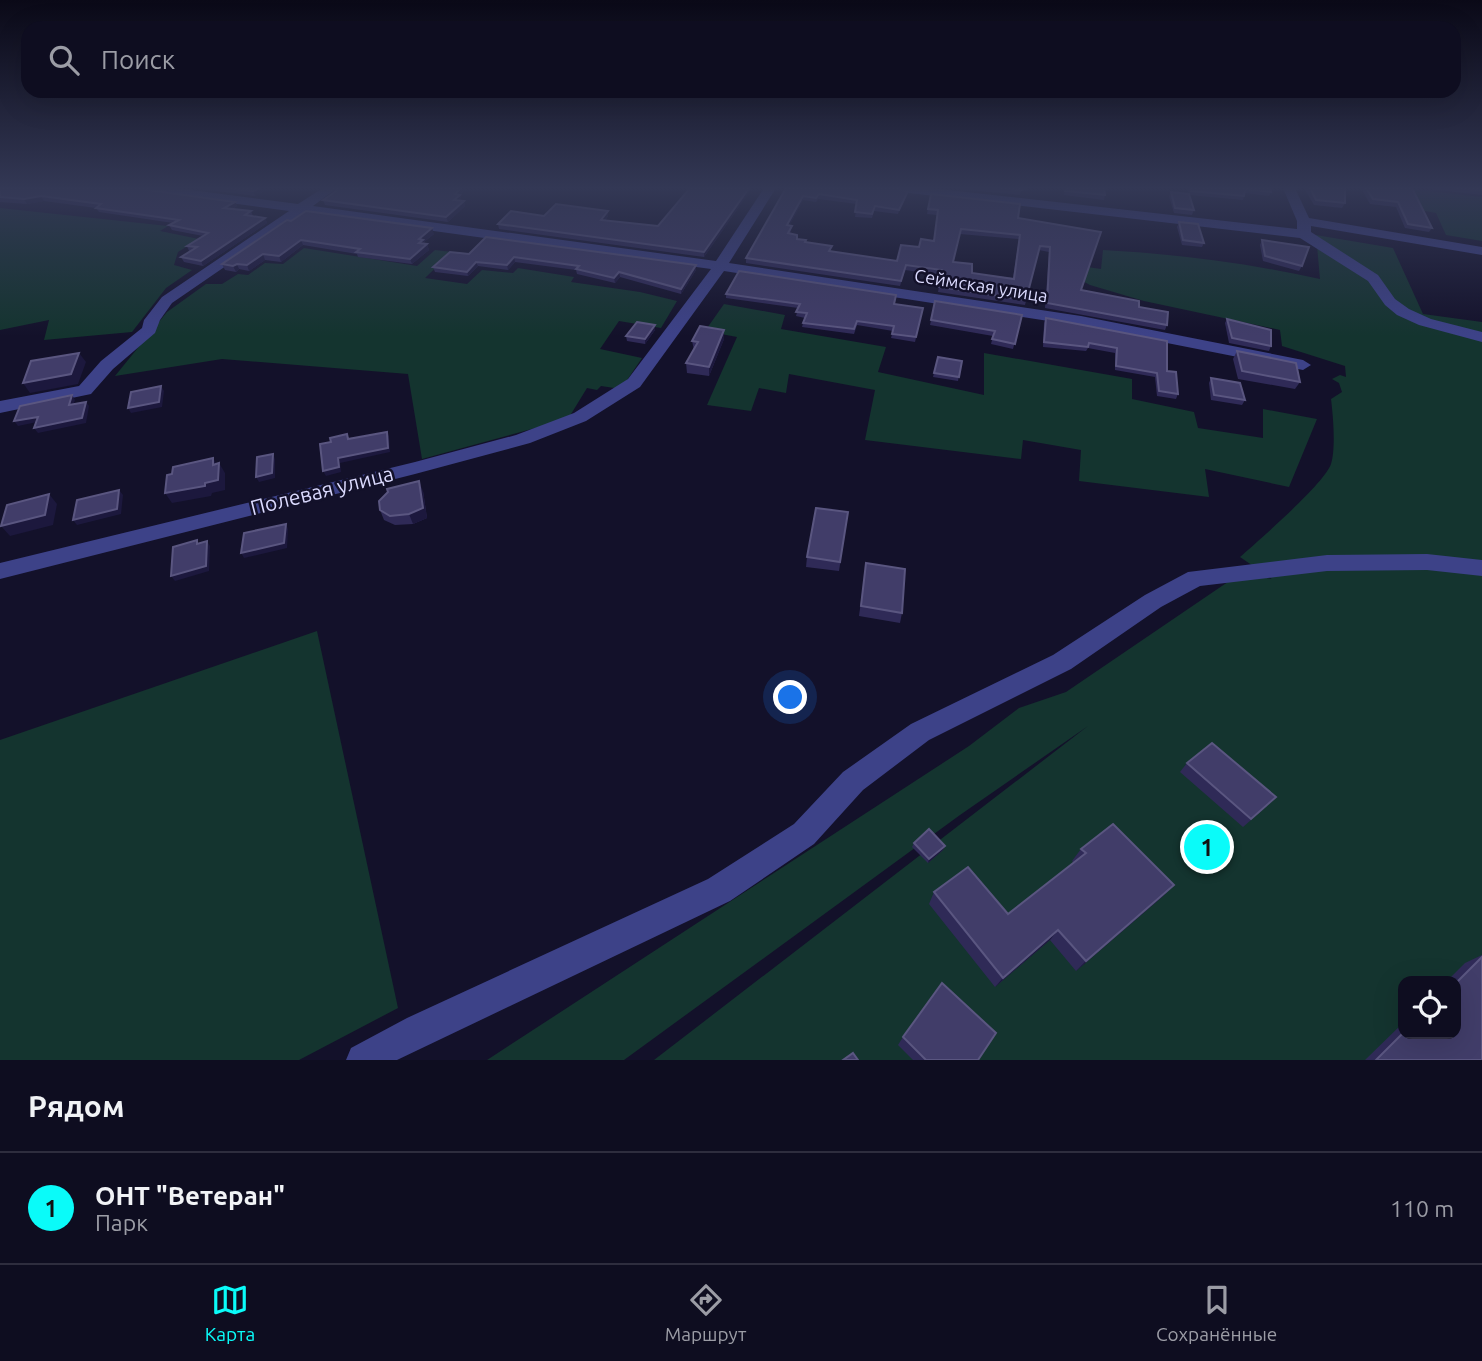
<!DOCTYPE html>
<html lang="ru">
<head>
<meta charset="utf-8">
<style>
  body { margin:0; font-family:Ubuntu,sans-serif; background:#171629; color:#f1f3f6 }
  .controls { position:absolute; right:21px; bottom:21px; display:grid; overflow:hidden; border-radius:14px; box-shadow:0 7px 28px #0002 }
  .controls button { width:63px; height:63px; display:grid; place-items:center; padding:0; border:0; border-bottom:2px solid #2e2d3e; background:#0e0d20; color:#f1f3f6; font:35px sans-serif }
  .you { position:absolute; left:791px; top:698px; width:24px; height:24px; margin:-18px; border:5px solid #fff; border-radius:50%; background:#1a73e8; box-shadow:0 0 0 10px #1a73e833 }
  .badge { display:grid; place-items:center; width:46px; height:46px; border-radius:50%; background:#0afbf9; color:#111; font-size:23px; font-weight:700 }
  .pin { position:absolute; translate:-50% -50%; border:4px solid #fff; box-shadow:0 2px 7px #0006 }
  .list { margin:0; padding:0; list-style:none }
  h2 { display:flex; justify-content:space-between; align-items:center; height:91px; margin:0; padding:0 28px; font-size:30px }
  h2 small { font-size:23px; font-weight:400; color:#9b9ca5 }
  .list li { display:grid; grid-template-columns:46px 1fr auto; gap:21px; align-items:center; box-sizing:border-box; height:112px; padding:0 28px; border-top:2px solid #2e2d3e }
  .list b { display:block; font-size:26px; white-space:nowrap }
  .list p { margin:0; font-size:23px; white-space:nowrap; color:#9b9ca5 }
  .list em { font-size:23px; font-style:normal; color:#9b9ca5 }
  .icon { flex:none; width:38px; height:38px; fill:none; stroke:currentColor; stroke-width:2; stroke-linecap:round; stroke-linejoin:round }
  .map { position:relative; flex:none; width:1482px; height:1060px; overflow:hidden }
  .search { position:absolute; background:#0e0d20; box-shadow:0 7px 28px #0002; left:21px; right:21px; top:21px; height:77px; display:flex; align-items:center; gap:18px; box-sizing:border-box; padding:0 24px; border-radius:21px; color:#9b9ca5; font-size:26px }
  .sheet { height:203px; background:#0e0d20 }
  nav { display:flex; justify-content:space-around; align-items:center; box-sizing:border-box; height:98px; border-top:2px solid #2e2d3e; background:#0e0d20; font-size:19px; color:#9b9ca5 }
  nav a { display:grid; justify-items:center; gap:4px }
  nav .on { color:#0afbf9 }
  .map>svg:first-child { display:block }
  .green { fill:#14342f; fill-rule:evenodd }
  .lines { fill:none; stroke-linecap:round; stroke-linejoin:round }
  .minor { fill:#3d4288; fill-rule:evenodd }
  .wall { fill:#2f2a57; fill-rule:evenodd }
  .shaded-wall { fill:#1c183d }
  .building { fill:#413d69; stroke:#5a5680; stroke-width:2; fill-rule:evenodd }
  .labels { text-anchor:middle; stroke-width:5; stroke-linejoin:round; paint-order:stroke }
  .far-street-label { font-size:18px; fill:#dbdafe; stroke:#13112a }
  .street-label { font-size:21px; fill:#dbdafe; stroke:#13112a }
</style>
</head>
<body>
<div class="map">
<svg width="1482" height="1060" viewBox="0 0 1482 1060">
  <rect width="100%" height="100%" fill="#13112a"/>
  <g class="green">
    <path d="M1401,188L1482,197V241L1446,235L1436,213L1403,207Z"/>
    <path d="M0,208L168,226L160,231L199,239L178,252L174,265L192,270L166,288L132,332L44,340L49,320L0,330Z"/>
    <path d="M1316,235L1393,248L1423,314L1482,322V1060H654L1088,726L960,815L624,1060H487L969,746L1019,708L1066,692L1241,573L1272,579L1240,557C1259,540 1324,484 1331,464C1336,448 1333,415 1331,399L1342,392L1339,383L1332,379L1340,375L1346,377L1345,366L1282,346L1280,330L1144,301L1090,285L1077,278L1081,266L1101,269L1103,250C1178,254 1247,263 1320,279ZM1403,981H1456V1034H1403Z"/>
    <path d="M304,248L417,266L435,250L452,252L425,278L467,284L482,270L513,273L518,268L574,277L571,282L640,292L677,301L661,328L619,321L600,349L642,358L621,389L601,386L597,390L587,388L568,419L422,459L408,374L222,359L115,376L167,312L206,284H222L238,274L248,275L265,263L283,264Z"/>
    <path d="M724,304L785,315L781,329L886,347L878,372L984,395V353L1132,379V399L1194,412L1198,428L1263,438V409L1317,419L1289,487L1205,469L1209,497L1079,481L1081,450L1023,440L1021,459L865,440L875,390L789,374L786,393L759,388L751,411L707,405L737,337L705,331Z"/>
    <path d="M317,631L398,1008L299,1060H0V740Z"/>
  </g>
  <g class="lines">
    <g class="minor">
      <path d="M145,188H176L298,204L323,188H337L313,206L716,261L764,188H776L729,263L1081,316L1303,360L1311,365L1303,370L1081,326L724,271L640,387L586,421L530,443L415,474L0,579V563L415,462L516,435L574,413L628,379L711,269L303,213L172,303L160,320L155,333L113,369L91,394L0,413V401L79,386L101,361L142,328L144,320L162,297L289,211L151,192Z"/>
      <path d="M894,188H930L1297,229V221L1283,188H1295L1309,218L1482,247V255L1311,226V232L1378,275L1395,299L1409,309L1431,319L1482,332V342L1419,325L1397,315L1385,305L1368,281L1300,238L900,192Z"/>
      <path d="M1427,554L1482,560V576L1427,570L1327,571L1200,586L1161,607L1071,669L929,740L863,790L814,844L730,901L397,1060H346L351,1048L407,1018L708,879L794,824L843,772L911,724L1053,655L1145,595L1188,572L1327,555Z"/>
    </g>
  </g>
  <g class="wall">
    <path d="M0,188L148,190L235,202L237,206L233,209L251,211L253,216L265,218L267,223L203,266L184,262L181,257L192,251H189L187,246L203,236L172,230L169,225L173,223L99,212L96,208L44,201L27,204L0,202Z"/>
    <path d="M193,188H270L255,196Z"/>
    <path d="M333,188H468L460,195L461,200H460L464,201L465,206L448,222L325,205L323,200L335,192Z"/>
    <path d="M689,188H752L704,257L499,229L498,224L544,216L608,211V216L605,221L658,226Z"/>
    <path d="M786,188L899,190L908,191L907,195L898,214L874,211L872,218L855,217L857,204L818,199L816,202L803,200L789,226H792L790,234L797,239L806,240V242L831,251L897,261L919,247L934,241L937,215L927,214L931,194L1018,218L1101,232L1081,290L1139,307L1167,325L1165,330L1045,308L1049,252L1039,250L1025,305L938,292L941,275L905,270L900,286L746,263V258ZM960,234L1019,239L1013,278L972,273L953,262Z"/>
    <path d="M950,188H1028L1027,191L1021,190L1020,195Z"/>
    <path d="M1065,188H1107H1104L1105,195L1104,200L1064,195Z"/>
    <path d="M1187,188H1275H1270L1271,192L1269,196L1245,193L1243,200L1190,195L1194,210L1192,215L1174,213L1169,196L1171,192L1189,194Z"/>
    <path d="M1304,188H1345V203L1342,208L1314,205Z"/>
    <path d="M1361,188H1412L1432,228L1429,232L1405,228L1396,207L1370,204Z"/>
    <path d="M1423,188H1482V195L1464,193Z"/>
    <path d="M291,221L434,234L424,242L425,244H427L429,250L412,264L358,257L357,254L303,245L281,262L265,260L249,271L239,269L236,272L225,270L222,264Z"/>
    <path d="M1179,222L1204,243L1202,247L1182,245L1177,227Z"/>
    <path d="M1262,240L1302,266L1299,271L1263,261L1260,245Z"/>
    <path d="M469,254L696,265V270L681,294L620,277L615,283L577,274L576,270L515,262L508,270L478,266L468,276L435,272L433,267Z"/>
    <path d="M726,294L895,304L923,308L915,342L891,338L893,331L857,325L854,334L802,327L803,323L805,318L796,316L798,308L726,298Z"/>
    <path d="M935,301L1022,315L1013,349L991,344L993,336L930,325Z"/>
    <path d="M1046,318L1167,341V371L1178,394L1176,399L1157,396L1155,377L1115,370V353L1088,348L1086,351L1043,347L1044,323Z"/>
    <path d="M1227,319L1271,346L1269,351L1229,343L1225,323Z"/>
    <path d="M655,325V330L645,344L627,341L626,336Z"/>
    <path d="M724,330V339L709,376L687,373L686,363L694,350L692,341Z"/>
    <path d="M1237,351L1300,382L1295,389L1238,379L1233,359Z"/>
    <path d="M938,357L962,361L958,381L933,377Z"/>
    <path d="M1211,378L1245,400L1242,405L1211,400L1209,383Z"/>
    <path d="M423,491L427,518L413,524L395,525L384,520L380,510Z"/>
    <path d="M848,512L839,571L806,567L807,557Z"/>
    <path d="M866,563L902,613L900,623L859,616Z"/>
    <path d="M1187,763L1267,806L1243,827L1180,772Z"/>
    <path d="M914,843L945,846L943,850L928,863L912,847Z"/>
    <path d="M1081,849L1174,885L1162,897L1076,971L1050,940L995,987L929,904L934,892L1008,914L1074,863L1072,861Z"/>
    <path d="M1482,955V1060H1365L1403,1023V1034H1456V981H1447L1465,963Z"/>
    <path d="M903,1037L978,1060H913L898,1045Z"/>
  </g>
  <g class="shaded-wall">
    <path d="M260,188H270L255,196L253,191Z"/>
    <path d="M461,188H468L460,195L461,200L455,205V194Z"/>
    <path d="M749,188H752L704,257V252Z"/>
    <path d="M908,191L907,195L898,214L899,210Z"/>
    <path d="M41,196L44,201L27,204L24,199Z"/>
    <path d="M803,196V200L787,230V225Z"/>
    <path d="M464,201L465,206L448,222L446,217Z"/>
    <path d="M235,202L237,206L227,212L224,208Z"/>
    <path d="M608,211V216L601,225V220Z"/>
    <path d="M265,218L267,223L203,266L201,261Z"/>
    <path d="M432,228L434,234L424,242L425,245L419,243V239Z"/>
    <path d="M301,240L303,245L281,262L279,256Z"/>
    <path d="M427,244L429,250L412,264L410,259Z"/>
    <path d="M263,254L265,260L249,271L247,265Z"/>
    <path d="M514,257L515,262L508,270L507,265Z"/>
    <path d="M476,262L478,266L468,276L467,272Z"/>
    <path d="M237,264L239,269L236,272L233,266Z"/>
    <path d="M696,265V270L681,294V289Z"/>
    <path d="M619,272L620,277L615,283L614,278Z"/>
    <path d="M655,325V330L645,344V339Z"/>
    <path d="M724,330V339L709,376V367Z"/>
    <path d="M79,353L86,362L78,384L30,393L23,383Z"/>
    <path d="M161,386L164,391L162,407L131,413L128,408Z"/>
    <path d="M72,395L75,400L72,410L69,405Z"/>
    <path d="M86,402L89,406L86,423L38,433L34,428Z"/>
    <path d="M38,417L42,421L18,426L14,421Z"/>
    <path d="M387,432L389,436L390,452L340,463L341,472L326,476L323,471L338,458Z"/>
    <path d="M273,454L275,459V478L259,482L256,477Z"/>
    <path d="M213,458L219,468V463L225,473V490L212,493L211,496L172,503L165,493L205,483L213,465Z"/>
    <path d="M419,481L423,491L427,518L413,524L409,514Z"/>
    <path d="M119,490L123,495L121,514L77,525L73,520Z"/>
    <path d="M49,494L57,504L53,525L10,536L1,526Z"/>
    <path d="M286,524L288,529L287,548L244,558L241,553Z"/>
    <path d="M207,541L210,546L209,571L175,581L171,576Z"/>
    <path d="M945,846L943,850L928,863L929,859Z"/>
    <path d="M1174,885L1162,897L1076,971L1086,961Z"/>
    <path d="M1058,930L1050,940L995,987L1003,978Z"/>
  </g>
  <g class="building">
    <path d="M0,188H144L148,190L235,202L224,208L251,211L245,215L265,218L201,261L181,257L197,247L187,246L208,233L169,225L179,220L96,208L101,204L41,196L24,199L0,197Z"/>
    <path d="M226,188H260L253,191Z"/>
    <path d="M333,188H461L455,194L460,195L454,200L464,201L446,217L323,200L339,189Z"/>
    <path d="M690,188H749L704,252L498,224L511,211L544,216L556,204L608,211L601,220L658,226Z"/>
    <path d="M786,188H897L899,190L908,191L899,210L875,206L872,214L855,212L857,200L819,194L816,198L803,196L787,225L792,226L788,233L797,235V239L806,240L805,242L832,246L829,251L897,261L901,245L919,247L921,239L934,241L938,210L928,209L931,194L1020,204L1018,218L1101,232L1081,290L1139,301V307L1168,312L1167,325L1047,303L1050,247L1040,246L1026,300L939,287L942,270L906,265L901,281L746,258ZM961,229L1020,235L1014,279L972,273V264L953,262Z"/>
    <path d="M1000,188H1022V190Z"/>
    <path d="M1066,188H1104L1105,195L1065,191Z"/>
    <path d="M1190,188H1270L1271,192L1245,189L1244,196L1191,191Z"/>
    <path d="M1310,188H1345V203L1316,200Z"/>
    <path d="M1366,188H1412L1432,228L1408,224L1398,202L1373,199Z"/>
    <path d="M1456,188H1482V190L1466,189Z"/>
    <path d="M1171,192L1189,194L1194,210L1175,208Z"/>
    <path d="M306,211L432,228L419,239L423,240L419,243L427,244L410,259L356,252L360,249L301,240L279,256L263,254L247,265L237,264L233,266L222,264L287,220L291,221Z"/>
    <path d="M1179,222L1198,224L1204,243L1183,240Z"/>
    <path d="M486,237L696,265L681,289L619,272L614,278L576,269L579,266L514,257L507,265L476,262L467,272L433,267L450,252L469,254Z"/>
    <path d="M1262,240L1309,247L1302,266L1265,256Z"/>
    <path d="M739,271L896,295L894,304L923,308L916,337L892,334L894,326L857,321L854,329L803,323L807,313L796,312L800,304L726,294Z"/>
    <path d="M935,301L1022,315L1015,344L992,339L995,331L931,320Z"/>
    <path d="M1046,318L1167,341V371L1176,372L1178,394L1159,391L1157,373L1116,366L1117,348L1089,343L1088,347L1044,342Z"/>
    <path d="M1227,319L1271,330V346L1232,338Z"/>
    <path d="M637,322L655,325L645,339L626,336Z"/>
    <path d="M700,326L724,330L709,367L686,363L698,342L692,341Z"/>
    <path d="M1237,351L1296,363L1300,382L1242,371Z"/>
    <path d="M79,353L71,374L23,383L31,361Z"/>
    <path d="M938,357L962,361L959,377L934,373Z"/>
    <path d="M1211,378L1240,383L1245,400L1214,395Z"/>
    <path d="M161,386L159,402L128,408L131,392Z"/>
    <path d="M72,395L69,405L86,402L82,418L34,428L38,417L14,421L20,406Z"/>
    <path d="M387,432L388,448L338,458L339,467L323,471L320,444L331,442L330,438L347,434L348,439Z"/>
    <path d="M273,454L272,473L256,477L257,457Z"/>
    <path d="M213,458V465L219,463L218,480L205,483V486L165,493L167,475L172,474L173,467Z"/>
    <path d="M419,481L423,508L409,514L390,516L380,510L379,501L388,492L387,489Z"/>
    <path d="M119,490L117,509L73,520L77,500Z"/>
    <path d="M49,494L45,515L1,526L7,505Z"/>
    <path d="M816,508L848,512L840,562L807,557Z"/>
    <path d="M286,524L284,543L241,553L244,533Z"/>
    <path d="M197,540V544L207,541L206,566L171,576L173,547Z"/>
    <path d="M866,563L905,569L902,613L861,606Z"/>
    <path d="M1212,743L1276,797L1251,819L1187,763Z"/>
    <path d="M1113,824L1174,885L1086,961L1058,930L1003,978L934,892L968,867L1008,914L1086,853L1081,849Z"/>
    <path d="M929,829L945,846L929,859L914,843Z"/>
    <path d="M1482,957V1060H1376L1403,1033L1456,1034V983Z"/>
    <path d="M942,983L996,1033L978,1060H926L903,1037Z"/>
    <path d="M853,1053L858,1060H843Z"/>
  </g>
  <linearGradient id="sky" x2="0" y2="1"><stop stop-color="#0a0917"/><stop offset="0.56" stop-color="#333855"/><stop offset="1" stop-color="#333855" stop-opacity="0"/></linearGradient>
  <rect width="1482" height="336" fill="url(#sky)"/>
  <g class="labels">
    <g class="far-street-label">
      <text transform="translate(981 286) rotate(9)" y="6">Сеймская улица</text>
    </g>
    <g class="street-label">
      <text transform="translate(322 491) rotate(-14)" y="7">Полевая улица</text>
    </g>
  </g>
</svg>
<div class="controls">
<button><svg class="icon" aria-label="locate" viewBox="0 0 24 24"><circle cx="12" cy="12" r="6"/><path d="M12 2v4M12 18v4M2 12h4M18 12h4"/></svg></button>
</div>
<div class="you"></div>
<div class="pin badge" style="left:1207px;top:847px">1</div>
<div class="search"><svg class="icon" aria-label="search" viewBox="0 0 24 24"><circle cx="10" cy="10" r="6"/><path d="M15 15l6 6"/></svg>Поиск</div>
</div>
<section class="sheet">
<h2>Рядом<small></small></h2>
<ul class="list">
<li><span class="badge">1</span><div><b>ОНТ &quot;Ветеран&quot;</b><p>Парк</p></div><em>110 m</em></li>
</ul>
</section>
<nav>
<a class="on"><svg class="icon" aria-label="map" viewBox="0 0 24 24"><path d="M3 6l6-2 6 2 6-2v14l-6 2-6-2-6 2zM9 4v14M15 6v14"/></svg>Карта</a>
<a><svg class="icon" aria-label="directions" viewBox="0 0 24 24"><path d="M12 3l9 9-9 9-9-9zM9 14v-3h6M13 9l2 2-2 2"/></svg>Маршрут</a>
<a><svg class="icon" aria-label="saved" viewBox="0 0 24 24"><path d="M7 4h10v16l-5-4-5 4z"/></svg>Сохранённые</a>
</nav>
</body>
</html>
